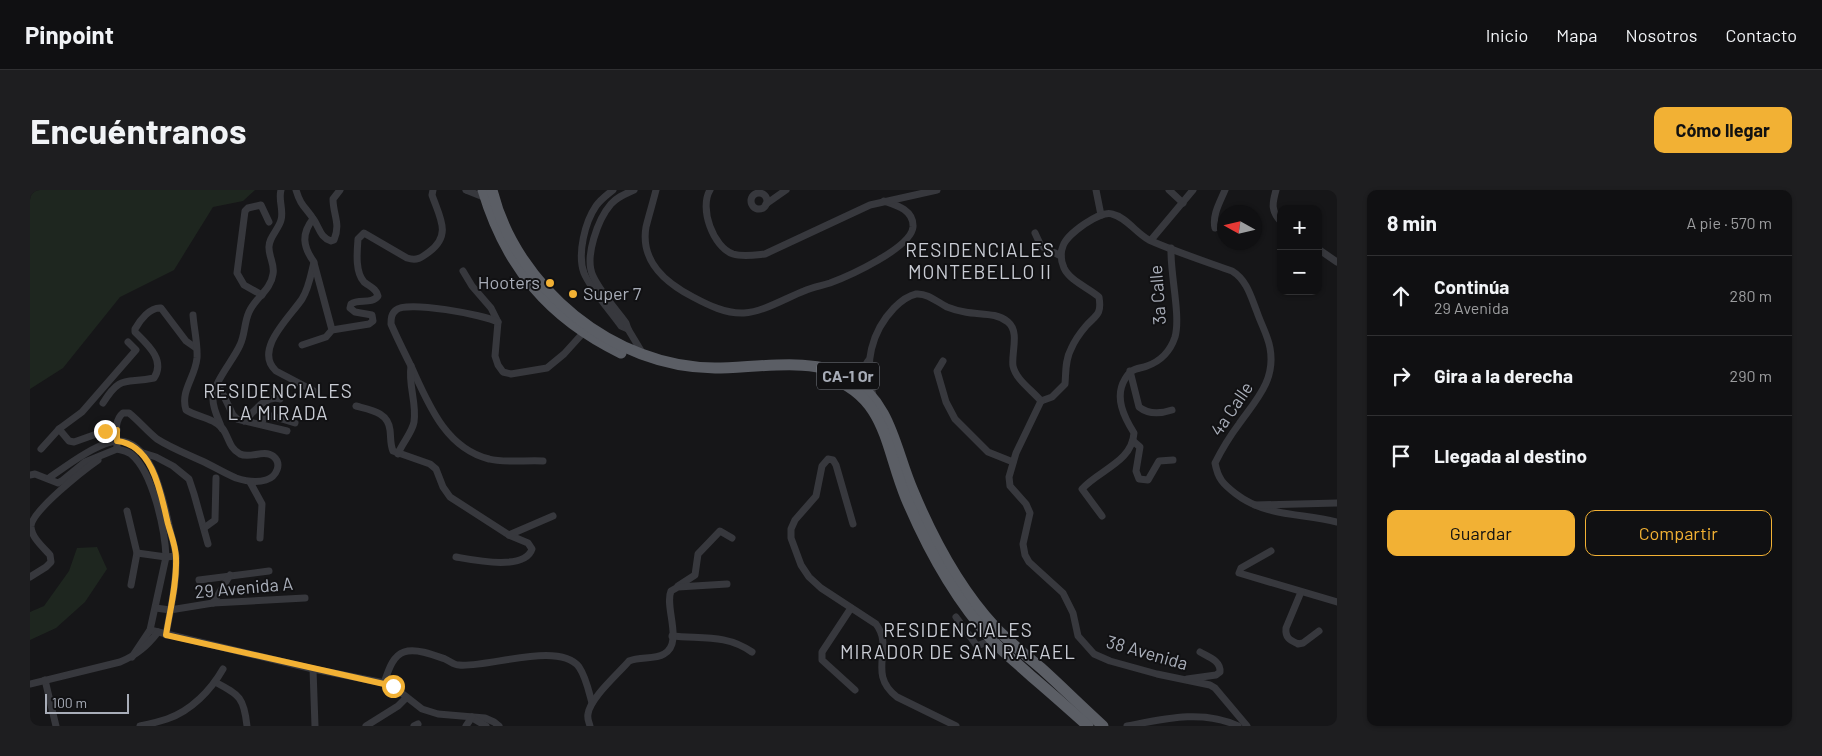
<!DOCTYPE html>
<html lang="es">
<head>
<meta charset="utf-8">
<style>
  body { margin:0; font-family:Barlow,sans-serif; background:#1e1e20; color:#f1f3f6 }
  .controls { position:absolute; right:15px; top:15px; display:grid; overflow:hidden; border-radius:10px; box-shadow:0 1px 4px #0004 }
  .controls button { width:45px; height:45px; display:grid; place-items:center; padding:0; border:0; border-bottom:1px solid #303032; background:#101012; color:#f1f3f6; font:25px sans-serif }
  .compass { position:absolute; left:1187px; top:15px; width:45px; height:45px; border-radius:50%; background:#101012; box-shadow:0 1px 4px #0004; rotate:278deg }
  .scale { position:absolute; left:15px; bottom:12px; width:84px; box-sizing:border-box; padding-left:5px; border:2px solid #a8adb8; border-top:0; font-size:14px; line-height:18px; white-space:nowrap; color:#a8adb8; -webkit-text-stroke:4px #111113; paint-order:stroke }
  .stop { position:absolute; width:15px; height:15px; margin:-11px; border:4px solid #f2b134; border-radius:50%; background:#fff }
  .stop.end { background:#f2b134; border-color:#fff; box-shadow:0 1px 5px #0008 }
  .list { margin:0; padding:0; list-style:none }
  h2 { display:flex; justify-content:space-between; align-items:center; height:65px; margin:0; padding:0 20px; font-size:21px }
  h2 small { font-size:16px; font-weight:400; color:#9c9d9f }
  .list li { display:grid; grid-template-columns:32px 1fr auto; gap:15px; align-items:center; box-sizing:border-box; height:80px; padding:0 20px; border-top:1px solid #303032 }
  .list b { display:block; font-size:19px; white-space:nowrap }
  .list p { margin:0; font-size:16px; white-space:nowrap; color:#9c9d9f }
  .list em { font-size:16px; font-style:normal; color:#9c9d9f }
  .actions { display:flex; gap:10px; padding:15px 20px }
  .actions a { flex:1; padding:11px 0; border:1px solid #f2b134; border-radius:10px; text-align:center; font-size:18px; color:#f2b134 }
  .actions .main { background:#f2b134; color:#111 }
  .icon { flex:none; width:28px; height:28px; fill:none; stroke:currentColor; stroke-width:2; stroke-linecap:round; stroke-linejoin:round }
  .map { position:relative; flex:none; width:1307px; height:536px; overflow:hidden; border-radius:10px }
  header { display:flex; align-items:center; gap:30px; box-sizing:border-box; height:70px; padding:0 25px; background:#101012; border-bottom:1px solid #303032 }
  header strong { font-size:24px }
  nav { display:flex; gap:28px; margin-inline-start:auto; font-size:18px }
  .intro { display:flex; align-items:center; justify-content:space-between; box-sizing:border-box; height:120px; padding:0 30px }
  h1 { margin:0; font-size:35px }
  .button { padding:12px 22px; border-radius:10px; background:#f2b134; color:#111; font-size:18px; font-weight:700 }
  main { display:flex; gap:30px; padding:0 30px }
  aside { flex:1; background:#101012; border-radius:10px; box-shadow:0 1px 4px #0004 }
  .map>svg:first-child { display:block }
  .green { fill:#1e261f }
  .lines { fill:none; stroke-linecap:round; stroke-linejoin:round }
  .minor { stroke:#37383d; stroke-width:7 }
  .trunk { stroke:#5b5e65; stroke-width:11 }
  .route { stroke:#f2b134; stroke-width:6 }
  .poi-dot { fill:#f2b134; stroke:#111113; stroke-width:2 }
  .labels { text-anchor:middle; stroke-width:4; stroke-linejoin:round; paint-order:stroke }
  .shield { fill:#111113; stroke:#7b7e86; stroke-width:1 }
  .shield-label { font-size:16px; font-weight:bold; fill:#a8adb8 }
  .poi-label { font-size:18px; fill:#a8adb8; stroke:#111113; text-anchor:end }
  .street-label { font-size:18px; fill:#a8adb8; stroke:#111113 }
  .neighbourhood-label { font-size:19px; letter-spacing:1px; fill:#c9ccd4; stroke:#111113 }
</style>
</head>
<body>
<header>
<strong>Pinpoint</strong>
<nav><a>Inicio</a><a>Mapa</a><a>Nosotros</a><a>Contacto</a></nav>
</header>
<div class="intro"><h1>Encuéntranos</h1><a class="button">Cómo llegar</a></div>
<main>
<div class="map">
<svg width="1307" height="536" viewBox="0 0 1307 536">
  <rect width="100%" height="100%" fill="#161618"/>
  <g class="green">
    <path d="M0,0H225L213,11L183,17L144,80L90,107L33,178L0,199Z"/>
    <path d="M67,357L77,379L55,412L26,438L0,450V422L14,416L39,381L47,358Z"/>
  </g>
  <g class="lines">
    <g class="minor">
      <path d="M266,0C271,17 276,17 284,30C290,39 290,47 301,51L304,50C311,33 303,25 303,9L310,0"/>
      <path d="M436,0L456,8"/>
      <path d="M583,0C577,5 571,9 566,16C555,32 547,64 554,83C560,98 581,122 591,136L598,139"/>
      <path d="M604,0C595,4 587,7 581,14C568,29 554,67 563,86C571,103 585,118 596,133L598,139L613,164"/>
      <path d="M626,0C623,12 619,25 616,37C610,72 636,93 663,107C678,115 696,124 714,123C733,122 756,108 774,101C783,97 791,96 800,93C819,86 881,58 883,37C884,20 866,15 854,11"/>
      <path d="M680,0C669,18 683,57 703,64C713,67 725,65 735,64L840,15L907,0"/>
      <path d="M1066,0L1071,25"/>
      <path d="M1139,0L1153,13"/>
      <path d="M1246,0C1242,14 1241,21 1251,32"/>
      <circle cx="729" cy="11" r="8"/>
      <path d="M736,14L756,0"/>
      <path d="M283,29C271,44 273,57 284,72C281,84 279,98 272,109C260,127 223,160 246,181L284,201"/>
      <path d="M1185,38C1182,25 1190,12 1195,0"/>
      <path d="M1005,43L1011,56L1031,66"/>
      <path d="M1121,50L1163,0"/>
      <path d="M1288,59L1307,72"/>
      <path d="M284,73L302,140"/>
      <path d="M433,81L442,96L461,118L468,132L465,166L468,175L473,182L481,184L517,178L534,164L553,143"/>
      <path d="M232,105L214,95L207,83L215,21L218,18L231,15L239,32"/>
      <path d="M468,132C455,125 376,110 366,120C361,124 361,129 361,134C367,148 374,162 381,176C398,213 415,258 459,269C473,273 497,270 513,271"/>
      <path d="M272,155L296,147L302,140L339,134L343,131L342,125L325,122L320,118L321,114C329,108 341,115 348,106C346,98 340,97 334,92C325,82 327,62 328,49L334,43L377,68C387,71 391,68 399,62C422,45 410,28 402,5L403,0"/>
      <path d="M913,171L907,181L916,212L925,229L958,262L983,272"/>
      <path d="M1100,181L1109,217C1119,225 1130,224 1142,220"/>
      <path d="M818,186C829,184 832,181 838,171"/>
      <path d="M188,194L203,225L207,229L257,241"/>
      <path d="M843,205C834,174 841,142 864,118C870,112 877,106 886,104C898,103 907,112 917,117C922,119 929,121 935,122C950,125 966,122 978,132C990,142 981,163 983,176C986,190 1002,200 1011,211"/>
      <path d="M1011,211L1022,207L1035,194C1036,182 1035,170 1041,159C1044,152 1050,143 1056,136C1066,125 1072,125 1069,107C1059,98 1040,91 1034,78C1031,71 1030,63 1033,56C1037,44 1070,20 1082,24C1096,27 1106,43 1119,50C1146,62 1174,71 1202,81C1217,90 1221,107 1227,122C1231,134 1238,146 1240,158C1246,190 1226,210 1209,234C1200,246 1192,259 1185,273C1188,289 1193,294 1206,304C1236,327 1272,323 1307,332"/>
      <path d="M1011,211L986,263L979,287L980,296L996,314L1000,323L993,354L995,365L999,372L1033,403L1043,423L1048,446L1064,464L1080,471L1127,484L1180,495L1185,498L1217,536"/>
      <path d="M73,213C91,184 95,194 124,188C136,170 117,154 105,142V139C110,130 120,117 131,118L156,151L166,158"/>
      <path d="M326,216C341,220 358,222 360,240C361,248 360,254 363,261L400,274L406,279L413,297L420,307L479,345L498,353L502,359C495,381 443,370 426,367"/>
      <path d="M214,231C224,222 236,204 250,209"/>
      <path d="M231,234L234,228L242,226L265,233"/>
      <path d="M29,239L39,251L44,252L75,241L87,240"/>
      <path d="M192,239C189,230 183,219 183,210C183,192 203,171 210,155C215,145 214,133 219,122C225,108 241,100 243,84C245,75 239,67 239,58C238,48 249,39 251,30C254,20 248,10 251,0"/>
      <path d="M1103,251L1110,257L1106,281L1109,289L1118,290L1129,271L1143,270"/>
      <path d="M11,259L29,239L52,222L106,160L98,152"/>
      <path d="M87,259C87,247 83,231 93,223H99C109,231 117,241 127,249C141,258 157,264 172,271C183,276 194,283 206,288C215,291 226,293 236,290C246,287 253,274 243,266C234,259 220,269 210,264C199,258 199,248 193,239C184,228 167,227 156,220C150,201 165,188 167,168C168,155 164,139 163,125"/>
      <path d="M110,262L126,267L143,276L159,289L164,304L178,354"/>
      <path d="M368,264C372,253 382,243 384,232C387,213 378,195 381,176"/>
      <path d="M0,285L5,284L28,293L33,290L55,272L87,259C92,260 97,261 101,264C123,282 135,340 136,367L120,440L102,467"/>
      <path d="M19,288C36,276 69,251 89,251C123,252 133,311 139,335C141,346 146,358 146,369C147,394 140,420 136,445"/>
      <path d="M220,292L232,314L230,348"/>
      <path d="M1225,315L1307,313"/>
      <path d="M97,321L107,363L101,395"/>
      <path d="M1072,326L1052,299C1069,280 1102,272 1104,243C1094,227 1084,207 1095,189C1097,186 1099,182 1102,181C1106,178 1112,178 1117,176C1131,171 1140,162 1145,147C1151,126 1140,84 1141,58"/>
      <path d="M823,334L806,275L803,270L798,269L792,276L786,306L765,330L761,339V348L771,375L779,387L791,398L846,434C865,459 836,483 867,507L926,536"/>
      <path d="M174,338L185,330L186,288"/>
      <path d="M479,345L523,326"/>
      <path d="M1241,361L1211,378L1209,383L1307,412"/>
      <path d="M107,363L136,367L146,366"/>
      <path d="M0,387L16,377L21,372L20,365C13,357 2,348 1,337C0,322 55,279 68,270"/>
      <path d="M169,390L239,381"/>
      <path d="M648,396L665,385L668,364L690,341L702,348"/>
      <path d="M1271,402L1256,438C1255,448 1260,450 1268,454L1273,453L1289,441"/>
      <path d="M183,413L200,385"/>
      <path d="M126,418L140,420L183,413L275,408"/>
      <path d="M821,418L792,462V470L825,500"/>
      <path d="M926,427L947,456L962,450"/>
      <path d="M120,440L283,479L360,494L392,519L408,524L455,528L464,532L469,536"/>
      <path d="M642,446C672,449 696,444 722,462"/>
      <path d="M283,479L285,536"/>
      <path d="M1157,489L1186,485L1190,482C1191,471 1179,467 1170,462"/>
      <path d="M15,490L26,536"/>
      <path d="M185,492C210,505 214,508 217,536"/>
      <path d="M354,493C358,482 362,466 374,462C386,458 404,465 415,469C420,471 424,475 429,475C458,478 529,451 549,477C556,487 559,502 562,513"/>
      <path d="M0,494L90,472C107,465 117,456 128,442"/>
      <path d="M444,529L456,536"/>
      <path d="M110,536C119,534 128,532 137,529C161,521 181,500 193,479"/>
      <path d="M336,536L368,516L376,508"/>
      <path d="M384,536L388,534"/>
      <path d="M436,536L442,527"/>
      <path d="M560,536C559,532 557,529 558,524C560,508 588,484 599,471C610,466 624,470 634,464C654,453 634,417 641,401L648,397L697,394"/>
      <path d="M1097,536C1133,529 1173,519 1208,536"/>
    </g>
    <g class="trunk">
      <path d="M453,0C476,77 519,128 591,163"/>
      <path d="M462,0C486,98 584,178 685,178C725,178 785,166 820,188C862,214 865,260 883,301C903,349 929,398 965,437C979,452 996,465 1011,478C1032,497 1052,517 1073,536"/>
      <path d="M798,187C857,207 855,258 876,308C897,358 925,409 962,450C974,463 988,474 1001,486C1020,502 1039,519 1058,536"/>
    </g>
  </g>
  <g class="lines">
    <path class="route" d="M75,241L87,240V251C124,255 131,305 138,334C141,345 146,357 146,368C147,393 140,420 136,445L363,496"/>
  </g>
  <g class="poi-dot">
    <circle cx="520" cy="93" r="5"/>
    <circle cx="543" cy="104" r="5"/>
  </g>
  <g class="labels">
    <rect class="shield" x="787" y="172.5" width="62" height="27" rx="4"/>
    <g class="shield-label">
      <text x="818" y="192">CA-1 Or</text>
    </g>
    <g class="poi-label">
      <text x="510" y="99">Hooters</text>
      <text x="553" y="110" text-anchor="start">Super 7</text>
    </g>
    <g class="street-label">
      <text transform="translate(1128 105) rotate(-94)" y="6">3a Calle</text>
      <text transform="translate(1202 219) rotate(-56)" y="6">4a Calle</text>
      <text transform="translate(214 398) rotate(-5)" y="6">29 Avenida A</text>
      <text transform="translate(1117 463) rotate(16)" y="6">38 Avenida</text>
    </g>
    <g class="neighbourhood-label">
      <text x="950" y="67">RESIDENCIALES<tspan x="950" dy="22">MONTEBELLO II</tspan></text>
      <text x="248" y="208">RESIDENCIALES<tspan x="248" dy="22">LA MIRADA</tspan></text>
      <text x="928" y="447">RESIDENCIALES<tspan x="928" dy="22">MIRADOR DE SAN RAFAEL</tspan></text>
    </g>
  </g>
</svg>
<div class="controls">
<button>+</button>
<button>−</button>
</div>
<svg class="compass" viewBox="-18 -18 36 36"><path d="M0-13l5 13h-10z" fill="#e53935"/><path d="M0 13l5-13h-10z" fill="#9c9d9f"/></svg>
<div class="scale">100 m</div>
<div class="stop" style="left:363px;top:496px"></div>
<div class="stop end" style="left:75px;top:241px"></div>
</div>
<aside>
<h2>8 min<small>A pie · 570 m</small></h2>
<ul class="list">
<li><svg class="icon" aria-label="ahead" viewBox="0 0 24 24"><path d="M12 20V5M6 11l6-6 6 6"/></svg><div><b>Continúa</b><p>29 Avenida</p></div><em>280 m</em></li>
<li><svg class="icon" aria-label="right" viewBox="0 0 24 24"><path d="M7 20v-9h11M14 6l5 5-5 5"/></svg><div><b>Gira a la derecha</b></div><em>290 m</em></li>
<li><svg class="icon" aria-label="arrive" viewBox="0 0 24 24"><path d="M6 21V4h12l-3 4 3 4H6"/></svg><div><b>Llegada al destino</b></div></li>
</ul>
<div class="actions"><a class="main">Guardar</a><a>Compartir</a></div>
</aside>
</main>
</body>
</html>
